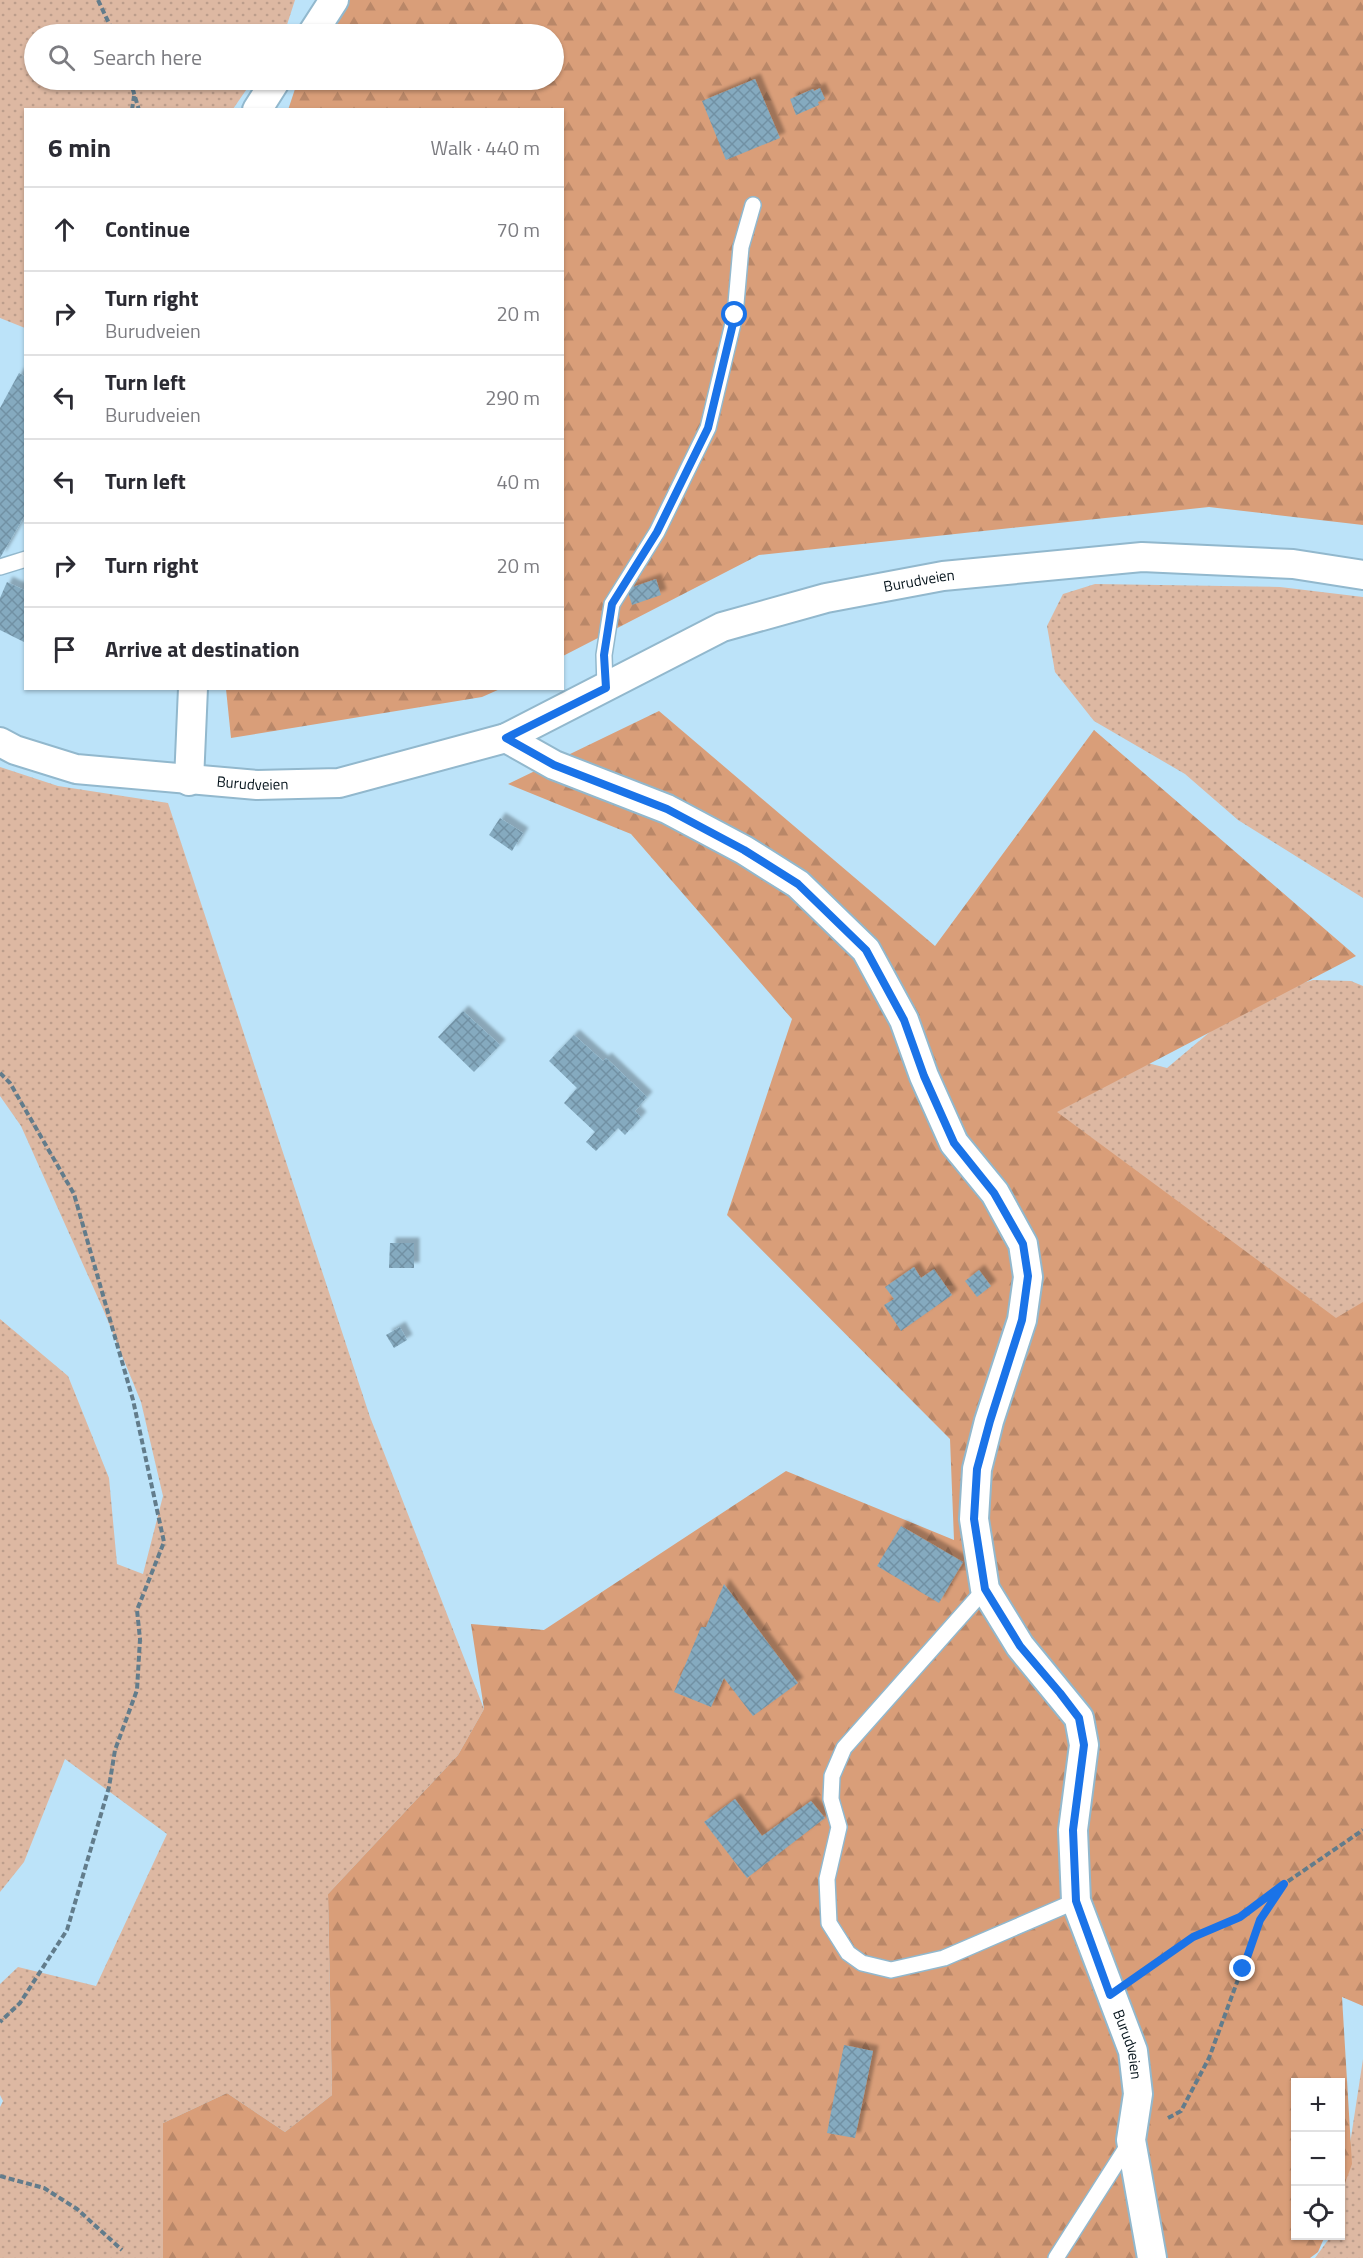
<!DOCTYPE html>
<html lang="en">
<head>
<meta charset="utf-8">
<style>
  body { margin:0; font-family:"Titillium Web",sans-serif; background:#f2f2f3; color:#2b2b33 }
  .controls { position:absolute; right:18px; bottom:18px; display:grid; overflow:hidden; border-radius:0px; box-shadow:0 2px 4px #0004 }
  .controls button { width:54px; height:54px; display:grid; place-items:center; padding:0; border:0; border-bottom:2px solid #e1e1e2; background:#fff; color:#2b2b33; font:30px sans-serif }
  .stop { position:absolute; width:18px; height:18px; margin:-14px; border:4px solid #1a73e8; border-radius:50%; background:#fff }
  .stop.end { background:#1a73e8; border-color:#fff; box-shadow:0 2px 6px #0008 }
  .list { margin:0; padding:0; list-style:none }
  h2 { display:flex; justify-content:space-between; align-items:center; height:78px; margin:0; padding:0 24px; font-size:26px }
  h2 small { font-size:20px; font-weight:400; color:#7c7c81 }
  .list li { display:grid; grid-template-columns:39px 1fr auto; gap:18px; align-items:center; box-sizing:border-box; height:84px; padding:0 24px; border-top:2px solid #e1e1e2 }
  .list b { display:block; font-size:22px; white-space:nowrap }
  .list p { margin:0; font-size:20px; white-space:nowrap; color:#7c7c81 }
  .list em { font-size:20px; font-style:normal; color:#7c7c81 }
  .icon { flex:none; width:33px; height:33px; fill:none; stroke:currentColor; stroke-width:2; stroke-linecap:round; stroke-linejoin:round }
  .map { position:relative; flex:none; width:1363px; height:2258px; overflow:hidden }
  .search { position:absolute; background:#fff; box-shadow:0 2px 4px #0004; left:24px; top:24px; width:540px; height:66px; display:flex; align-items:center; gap:15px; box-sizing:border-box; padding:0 21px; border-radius:33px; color:#7c7c81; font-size:22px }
  .panel { position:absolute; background:#fff; box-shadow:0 2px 4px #0004; left:24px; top:108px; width:540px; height:582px; border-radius:0px }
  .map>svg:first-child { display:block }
  .grass { fill:url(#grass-dots) }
  .forest { fill:url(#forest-firs) }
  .building { fill:url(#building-cross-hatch); filter:url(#shadow) }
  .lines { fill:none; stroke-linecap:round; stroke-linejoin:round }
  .lane-casing { stroke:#92b8cd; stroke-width:18 }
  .street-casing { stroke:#92b8cd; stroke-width:32 }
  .path { stroke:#627c8b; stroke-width:4; stroke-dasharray:6 3; stroke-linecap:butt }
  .lane { stroke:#fff; stroke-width:15 }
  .street { stroke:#fff; stroke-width:28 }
  .route { stroke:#1a73e8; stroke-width:8 }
  .labels { text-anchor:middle; stroke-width:4.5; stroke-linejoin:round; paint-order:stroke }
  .street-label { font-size:15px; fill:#07151d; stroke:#d6edfb }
</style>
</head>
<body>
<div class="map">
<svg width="1363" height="2258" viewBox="0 0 1363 2258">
  <defs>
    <pattern id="grass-dots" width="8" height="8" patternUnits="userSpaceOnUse" patternTransform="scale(1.5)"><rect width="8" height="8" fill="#ddb8a2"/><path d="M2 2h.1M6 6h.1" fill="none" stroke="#bc9d8b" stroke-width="1.8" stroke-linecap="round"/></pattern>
    <pattern id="forest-firs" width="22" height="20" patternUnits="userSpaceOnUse" patternTransform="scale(1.5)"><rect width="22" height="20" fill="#d99e79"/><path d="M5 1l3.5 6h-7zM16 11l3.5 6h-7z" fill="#b98768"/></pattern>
    <pattern id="building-cross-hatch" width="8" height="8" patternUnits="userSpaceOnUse" patternTransform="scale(1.5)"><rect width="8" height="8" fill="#85aabf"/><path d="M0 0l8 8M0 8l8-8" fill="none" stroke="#7191a4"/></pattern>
    <filter id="shadow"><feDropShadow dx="5.5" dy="-5.5" stdDeviation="1.5" flood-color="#0004"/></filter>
  </defs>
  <rect width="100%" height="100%" fill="#bce3f9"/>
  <g class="grass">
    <path d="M0,0H295L284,34H34V80H253L233,109L26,110L25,328L0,318Z"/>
    <path d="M1095,584L1280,587L1363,597V898L1238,820L1185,774L1094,721L1055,672L1047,626L1063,594Z"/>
    <path d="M0,767L58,786L168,803L370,1417L484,1709L458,1755L328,1894L332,2095L285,2132L227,2093L163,2123V2258H0V2107L3,2101L0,2095V1984L18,1967L96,1986L167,1834L65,1759L24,1862L0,1892V1319L68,1376L109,1478L117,1564L143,1574L163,1496L141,1402L103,1309L21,1126L0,1096Z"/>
    <path d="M1313,980L1351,981L1363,986V1340L1013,1128L1101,1051L1167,1068L1248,1000Z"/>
    <path d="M1363,2059V2258H1315L1331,2236H1340L1341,2203Z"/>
  </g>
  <g class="forest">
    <path d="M325,0H1363V525L1209,507L759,555L563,656L562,110H288L298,80H554V34H313Z"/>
    <path d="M226,689V688L500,689L482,697L231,738Z"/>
    <path d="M659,711L935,946L1094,730L1356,956L1057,1112L1336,1318L1363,1302V2006L1342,1997L1352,2164L1341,2194L1340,2082H1296V2236H1325L1318,2252L1310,2258H163V2123L227,2093L285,2132L332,2095L328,1894L458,1755L484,1709L471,1624L544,1630L786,1471L954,1540L950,1439L727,1215L792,1019L631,834L508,784Z"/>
  </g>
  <g class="building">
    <path d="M755,79L780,138L726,160L702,101Z"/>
    <path d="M820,88L825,99L818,102L819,105L796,115L790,99L813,89L814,91Z"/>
    <path d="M19,373L26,377V513L0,558V408Z"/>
    <path d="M656,579L661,595L632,605L627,589Z"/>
    <path d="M7,582L26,591L24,642L0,630V598Z"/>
    <path d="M500,818L523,833L512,851L489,835Z"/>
    <path d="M463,1011L500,1045L474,1072L438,1037Z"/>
    <path d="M574,1035L603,1061L606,1058L647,1097L635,1111L641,1117L625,1135L618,1128L596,1151L586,1142L595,1132L564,1103L577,1088L549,1061Z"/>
    <path d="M390,1243H414V1268H389Z"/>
    <path d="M914,1267L921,1278L934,1269L952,1295L901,1331L884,1305L894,1299L885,1287Z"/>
    <path d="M979,1270L991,1286L977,1297L965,1281Z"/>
    <path d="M400,1327L407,1340L394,1348L386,1335Z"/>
    <path d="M901,1526L963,1562L939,1603L877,1566Z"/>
    <path d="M724,1584L798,1683L753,1716L724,1678L711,1707L674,1692L701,1627H706Z"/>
    <path d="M735,1799L762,1836L811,1801L825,1818L747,1878L704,1822Z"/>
    <path d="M844,2045L873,2051L855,2138L827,2133Z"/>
  </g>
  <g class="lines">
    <defs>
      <g id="lane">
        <path d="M0,567L26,559"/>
        <path d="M605,688L604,655L612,604L657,532L708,428L735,315L741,247L753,205"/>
        <path d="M985,1589L844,1748L832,1776L831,1799L839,1827L827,1879L829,1923L848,1953L862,1963L891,1970L944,1958L1076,1901"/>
        <path d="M1056,2258L1130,2142"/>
      </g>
      <g id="street">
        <path d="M312,34L334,0"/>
        <path d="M257,110L276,80"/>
        <path id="s1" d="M506,738L554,765L667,809L744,850L798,884L866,950L904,1020L924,1076L954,1143L995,1193L1023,1244L1028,1277L1022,1320L989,1421L977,1469L974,1519L985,1589L1020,1646L1079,1718L1084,1745L1073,1830L1076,1901L1133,2051L1138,2094L1131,2140L1152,2258"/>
        <path id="s2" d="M0,742L15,750L76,769L257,785L339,783L506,738L722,627L826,598L943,576L1142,557L1293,564L1363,575"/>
        <path d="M189,781L193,688"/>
      </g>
    </defs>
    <use href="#lane" class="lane-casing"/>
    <use href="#street" class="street-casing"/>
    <g class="path">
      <path d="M98,0L114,34"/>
      <path d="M130,80L139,110"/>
      <path d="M132,110L134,96"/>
      <path d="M0,1073L10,1083L74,1194L133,1400L164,1542L137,1610L140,1639L137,1690L115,1750L109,1787L67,1930L20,2003L0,2022"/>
      <path d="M1138,1976L1193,1937L1241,1917L1281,1886"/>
      <path d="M1168,2118L1181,2111L1209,2058L1260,1920L1284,1884L1363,1830"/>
      <path d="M0,2176L44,2188L77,2209L122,2250"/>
    </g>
    <use href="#lane" class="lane"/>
    <use href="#street" class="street"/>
  </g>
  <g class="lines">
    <path class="route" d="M735,315L708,428L657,532L612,604L604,655L606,688L506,738L554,765L667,809L744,850L798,884L866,950L904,1020L924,1076L954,1143L994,1193L1023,1244L1028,1276L1022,1320L990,1421L977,1469L974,1519L985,1589L1020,1646L1060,1693L1079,1718L1084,1745L1073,1830L1076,1901L1110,1995L1193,1937L1240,1917L1284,1884L1260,1920L1243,1969"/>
  </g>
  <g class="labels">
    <g class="street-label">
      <text dy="5" stroke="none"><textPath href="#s2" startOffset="963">Burudveien</textPath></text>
      <text dy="5" stroke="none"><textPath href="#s2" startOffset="258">Burudveien</textPath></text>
      <text dy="5" stroke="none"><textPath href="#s1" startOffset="1608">Burudveien</textPath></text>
    </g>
  </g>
</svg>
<div class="controls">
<button>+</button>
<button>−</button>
<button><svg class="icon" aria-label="locate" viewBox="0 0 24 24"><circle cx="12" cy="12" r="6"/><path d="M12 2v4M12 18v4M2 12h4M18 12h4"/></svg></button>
</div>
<div class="stop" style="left:735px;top:315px"></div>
<div class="stop end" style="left:1243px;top:1969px"></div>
<div class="search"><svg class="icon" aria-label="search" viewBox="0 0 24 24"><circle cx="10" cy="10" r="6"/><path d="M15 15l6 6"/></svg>Search here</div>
<section class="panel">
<h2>6 min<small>Walk · 440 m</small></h2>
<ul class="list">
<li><svg class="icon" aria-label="ahead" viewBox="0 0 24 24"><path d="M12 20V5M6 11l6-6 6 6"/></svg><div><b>Continue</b></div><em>70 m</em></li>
<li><svg class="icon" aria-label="right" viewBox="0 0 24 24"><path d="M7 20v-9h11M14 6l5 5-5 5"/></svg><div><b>Turn right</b><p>Burudveien</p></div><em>20 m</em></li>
<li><svg class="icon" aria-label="left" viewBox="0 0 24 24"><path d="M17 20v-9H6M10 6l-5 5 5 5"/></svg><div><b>Turn left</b><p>Burudveien</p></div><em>290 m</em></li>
<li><svg class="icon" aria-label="left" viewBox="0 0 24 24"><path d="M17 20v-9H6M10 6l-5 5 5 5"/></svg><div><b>Turn left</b></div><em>40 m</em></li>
<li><svg class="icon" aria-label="right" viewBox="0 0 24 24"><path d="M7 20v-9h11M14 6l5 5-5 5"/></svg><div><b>Turn right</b></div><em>20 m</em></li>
<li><svg class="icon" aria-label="arrive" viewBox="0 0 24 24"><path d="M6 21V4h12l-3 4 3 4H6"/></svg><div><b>Arrive at destination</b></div></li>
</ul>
</section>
</div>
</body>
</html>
